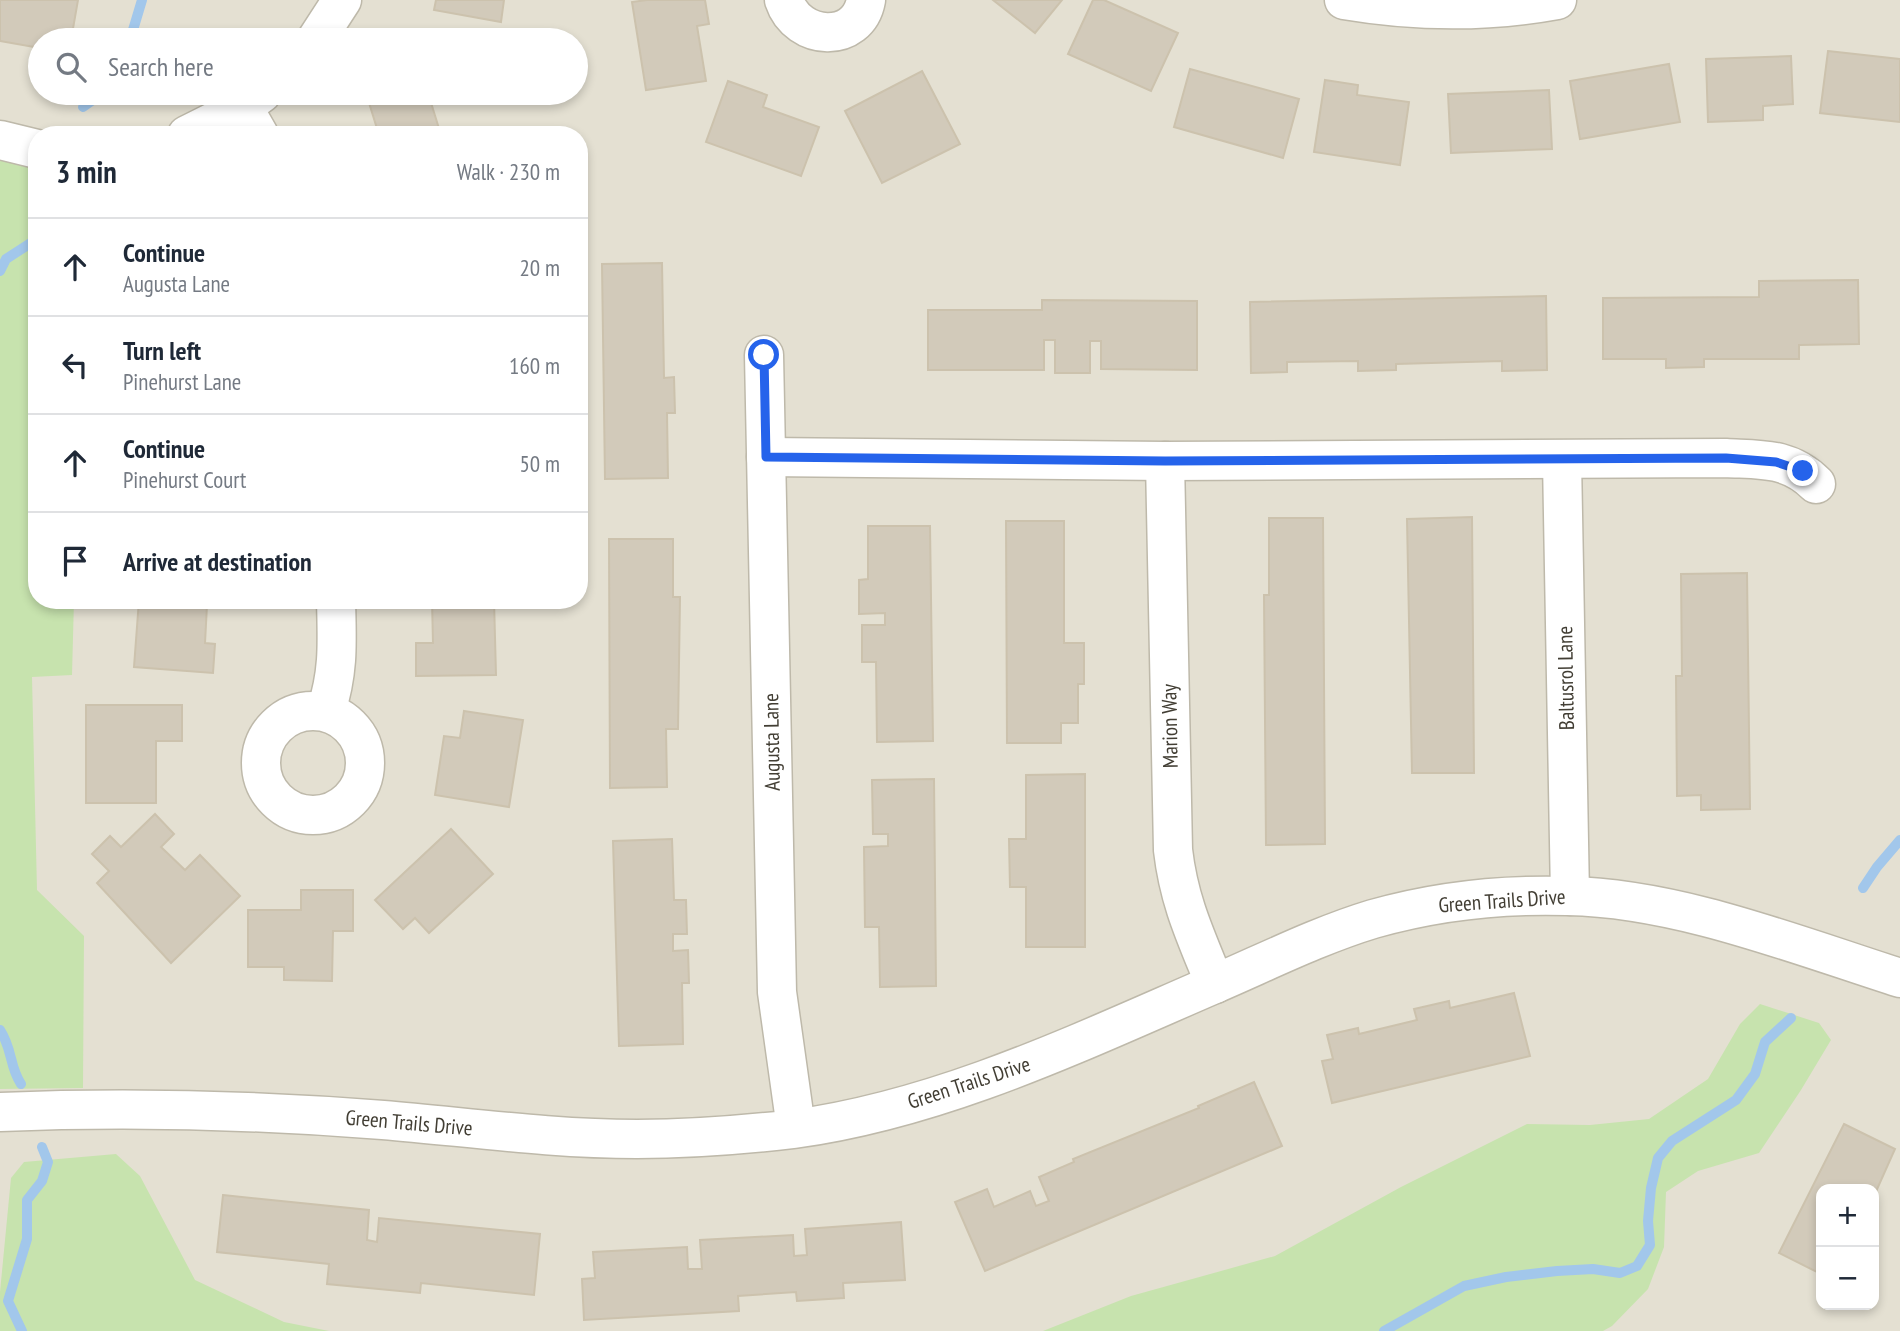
<!DOCTYPE html>
<html lang="en">
<head>
<meta charset="utf-8">
<style>
  body { margin:0; font-family:"PT Sans Narrow",sans-serif; background:#f6f6f7; color:#1f2937 }
  .controls { position:absolute; right:21px; bottom:21px; display:grid; overflow:hidden; border-radius:14px; box-shadow:0 4px 10px #0003 }
  .controls button { width:63px; height:63px; display:grid; place-items:center; padding:0; border:0; border-bottom:2px solid #e0e1e3; background:#fff; color:#1f2937; font:35px sans-serif }
  .stop { position:absolute; width:21px; height:21px; margin:-16px; border:5px solid #2563eb; border-radius:50%; background:#fff }
  .stop.end { background:#2563eb; border-color:#fff; box-shadow:0 2px 7px #0008 }
  .list { margin:0; padding:0; list-style:none }
  h2 { display:flex; justify-content:space-between; align-items:center; height:91px; margin:0; padding:0 28px; font-size:30px }
  h2 small { font-size:23px; font-weight:400; color:#747a83 }
  .list li { display:grid; grid-template-columns:46px 1fr auto; gap:21px; align-items:center; box-sizing:border-box; height:98px; padding:0 28px; border-top:2px solid #e0e1e3 }
  .list b { display:block; font-size:26px; white-space:nowrap }
  .list p { margin:0; font-size:23px; white-space:nowrap; color:#747a83 }
  .list em { font-size:23px; font-style:normal; color:#747a83 }
  .icon { flex:none; width:38px; height:38px; fill:none; stroke:currentColor; stroke-width:2; stroke-linecap:round; stroke-linejoin:round }
  .map { position:relative; flex:none; width:1900px; height:1331px; overflow:hidden }
  .search { position:absolute; background:#fff; box-shadow:0 4px 10px #0003; left:28px; top:28px; width:560px; height:77px; display:flex; align-items:center; gap:18px; box-sizing:border-box; padding:0 24px; border-radius:38px; color:#747a83; font-size:26px }
  .panel { position:absolute; background:#fff; box-shadow:0 4px 10px #0003; left:28px; top:126px; width:560px; height:483px; border-radius:28px }
  .map>svg:first-child { display:block }
  .residential { fill:#e4e0d2; fill-rule:evenodd }
  .green { fill:#c7e3ae }
  .lines { fill:none; stroke-linecap:round; stroke-linejoin:round }
  .stream { stroke:#a2c7eb; stroke-width:10 }
  .building { fill:#d2caba; stroke:#ccc2ad; stroke-width:2 }
  .street-casing { stroke:#beb9aa; stroke-width:41 }
  .street { stroke:#fff; stroke-width:38 }
  .route { stroke:#2563eb; stroke-width:9 }
  .labels { text-anchor:middle; stroke-width:6; stroke-linejoin:round; paint-order:stroke }
  .street-label { font-size:21px; fill:#423e34; stroke:#fff }
</style>
</head>
<body>
<div class="map">
<svg width="1900" height="1331" viewBox="0 0 1900 1331">
  <rect width="100%" height="100%" fill="#f1eee4"/>
  <path class="residential" d="M0,0H1900V1331H0ZM40,40H576V93H40ZM37,135H579V600H37ZM1821,1189H1874V1305H1821Z"/>
  <g class="green">
    <path d="M0,158L37,166V600H74L72,675L32,677L37,890L84,936L83,1088L0,1089Z"/>
    <path d="M1760,1004L1819,1023L1831,1040L1801,1090L1759,1153L1698,1171L1666,1192L1664,1247L1648,1289L1612,1326L1603,1331H1043L1131,1296L1275,1256L1401,1187L1527,1124L1590,1125L1649,1119L1708,1079L1740,1024Z"/>
    <path d="M116,1154L140,1176L195,1280L284,1322L329,1331H0V1292L11,1178L24,1162Z"/>
  </g>
  <g class="lines">
    <g class="stream">
      <path d="M130,40L142,0"/>
      <path d="M83,107L103,93"/>
      <path d="M0,271L6,259L37,239"/>
      <path d="M1863,888L1877,867L1900,840"/>
      <path d="M0,1030C13,1050 9,1066 21,1084"/>
      <path d="M22,1331L8,1301L27,1239V1200L42,1181L48,1162L42,1147"/>
      <path d="M1384,1331L1464,1286L1506,1277L1557,1271L1593,1269L1620,1273L1637,1266L1650,1245L1648,1221L1651,1188L1658,1158L1672,1141L1736,1100L1755,1074L1765,1042L1791,1018"/>
    </g>
  </g>
  <g class="building">
    <path d="M0,0H78L71,40H40V48L0,41Z"/>
    <path d="M436,0H504L501,22L434,10Z"/>
    <path d="M647,0H705L709,24L697,26L706,81L646,90L632,2Z"/>
    <path d="M993,0H1062L1035,33Z"/>
    <path d="M1093,0H1104L1178,33L1151,91L1068,54Z"/>
    <path d="M1828,51L1900,59V122L1820,113Z"/>
    <path d="M1791,56L1793,104L1763,106V120L1708,122L1706,59Z"/>
    <path d="M1669,64L1680,122L1580,139L1570,81Z"/>
    <path d="M1190,69L1299,99L1283,158L1174,127Z"/>
    <path d="M922,71L960,144L882,183L845,111Z"/>
    <path d="M1325,80L1358,85L1357,95L1409,102L1400,165L1314,152Z"/>
    <path d="M728,81L767,95L763,107L819,127L801,176L706,142Z"/>
    <path d="M1549,90L1552,149L1451,153L1448,94Z"/>
    <path d="M366,93H428L441,135H379Z"/>
    <path d="M662,263L664,378L674,377L675,413H667L668,478L605,479L602,264Z"/>
    <path d="M1858,280L1859,344L1799,345V359H1704V367L1666,368V359H1603V298L1759,297V281Z"/>
    <path d="M1546,296L1547,370L1502,371V361L1396,364V370L1358,371V361L1287,362V372L1251,373L1250,302Z"/>
    <path d="M1042,300L1197,301V370L1101,369V341H1090V373H1055V340H1044V370H928V310H1042Z"/>
    <path d="M1472,517L1474,773H1412L1407,519Z"/>
    <path d="M1269,518H1323L1325,844L1266,845L1264,595H1269Z"/>
    <path d="M1006,521H1064V643H1084V684H1078V723H1061V743H1007Z"/>
    <path d="M868,526H930L933,741L877,742L876,662H862V625H885V613L859,614V580L868,579Z"/>
    <path d="M609,539H673V597H680L678,729H666L667,787L610,788Z"/>
    <path d="M1747,573L1750,809L1701,810V795L1677,796L1676,676H1682L1681,574Z"/>
    <path d="M139,600H223V606L207,605L205,643L215,644L213,673L134,667Z"/>
    <path d="M432,600H494L496,675L416,676V643H433Z"/>
    <path d="M86,705H182V741H156V803H86Z"/>
    <path d="M464,711L523,720L509,807L435,795L444,736L460,738Z"/>
    <path d="M1085,774V947H1026V887H1010L1009,839H1026V775Z"/>
    <path d="M934,779L936,986L880,987L879,927H865L864,847L888,846V834H873L872,780Z"/>
    <path d="M155,814L174,834L161,847L185,870L200,855L240,896L171,963L97,883L109,871L92,854L110,836L121,847Z"/>
    <path d="M451,829L493,874L429,933L415,918L403,929L375,900Z"/>
    <path d="M672,839L674,900H686L687,934H673V951L688,950L689,983H682L683,1044L619,1046L613,841Z"/>
    <path d="M301,890H353V931H333L332,981L284,980V967H248V910H301Z"/>
    <path d="M1514,993L1530,1056L1332,1103L1322,1061L1333,1059L1327,1035L1358,1028L1359,1034L1417,1020L1414,1009L1449,1001L1450,1008Z"/>
    <path d="M1254,1082L1282,1146L985,1271L955,1202L987,1189L994,1207L1030,1191L1036,1206L1049,1201L1039,1177L1074,1162L1073,1159L1199,1108L1198,1106Z"/>
    <path d="M1844,1124L1895,1149L1874,1196V1189H1821V1274L1779,1253Z"/>
    <path d="M223,1195L369,1210L367,1240L377,1242L379,1218L540,1234L534,1295L421,1283L420,1293L327,1284L329,1264L217,1252Z"/>
    <path d="M901,1222L905,1280L843,1283L844,1298L797,1301L796,1292L738,1296L739,1311L584,1320L582,1279L595,1278L593,1252L687,1247L688,1269H702L700,1240L793,1235L794,1256L807,1255L805,1229Z"/>
  </g>
  <g class="lines">
    <defs>
      <g id="street">
        <path d="M784,0C798,42 858,44 866,0"/>
        <path d="M1344,0C1415,12 1486,13 1557,0"/>
        <path d="M316,40L342,0"/>
        <path d="M243,107L259,135"/>
        <path d="M187,135L243,107L262,93"/>
        <path d="M0,140L37,149"/>
        <path d="M764,355L777,992L796,1128"/>
        <path d="M766,457L1165,461L1726,458C1761,460 1789,457 1816,484"/>
        <path d="M1562,460L1570,896"/>
        <path d="M1165,461L1173,850C1179,902 1196,937 1215,984"/>
        <circle cx="313" cy="763" r="52"/>
        <path d="M326,711C339,671 337,642 336,600"/>
        <path d="M0,1112C127,1107 256,1110 383,1120C467,1127 552,1139 637,1139C689,1139 742,1135 794,1129C940,1109 1076,1044 1210,986C1264,963 1317,936 1373,919C1436,901 1503,894 1568,896C1678,898 1796,945 1900,978"/>
      </g>
    </defs>
    <use href="#street" class="street-casing"/>
    <use href="#street" class="street"/>
  </g>
  <g class="lines">
    <path class="route" d="M764,355L766,457L1165,461L1726,458L1776,462L1803,471"/>
  </g>
  <g class="labels">
    <g class="street-label">
      <text transform="translate(1566 678) rotate(-91)" y="7">Baltusrol Lane</text>
      <text transform="translate(1170 726) rotate(-91)" y="7">Marion Way</text>
      <text transform="translate(772 742) rotate(-91)" y="7">Augusta Lane</text>
      <text transform="translate(1502 901) rotate(-4)" y="7">Green Trails Drive</text>
      <text transform="translate(969 1083) rotate(-18)" y="7">Green Trails Drive</text>
      <text transform="translate(409 1123) rotate(5)" y="7">Green Trails Drive</text>
    </g>
  </g>
</svg>
<div class="controls">
<button>+</button>
<button>−</button>
</div>
<div class="stop" style="left:764px;top:355px"></div>
<div class="stop end" style="left:1803px;top:471px"></div>
<div class="search"><svg class="icon" aria-label="search" viewBox="0 0 24 24"><circle cx="10" cy="10" r="6"/><path d="M15 15l6 6"/></svg>Search here</div>
<section class="panel">
<h2>3 min<small>Walk · 230 m</small></h2>
<ul class="list">
<li><svg class="icon" aria-label="ahead" viewBox="0 0 24 24"><path d="M12 20V5M6 11l6-6 6 6"/></svg><div><b>Continue</b><p>Augusta Lane</p></div><em>20 m</em></li>
<li><svg class="icon" aria-label="left" viewBox="0 0 24 24"><path d="M17 20v-9H6M10 6l-5 5 5 5"/></svg><div><b>Turn left</b><p>Pinehurst Lane</p></div><em>160 m</em></li>
<li><svg class="icon" aria-label="ahead" viewBox="0 0 24 24"><path d="M12 20V5M6 11l6-6 6 6"/></svg><div><b>Continue</b><p>Pinehurst Court</p></div><em>50 m</em></li>
<li><svg class="icon" aria-label="arrive" viewBox="0 0 24 24"><path d="M6 21V4h12l-3 4 3 4H6"/></svg><div><b>Arrive at destination</b></div></li>
</ul>
</section>
</div>
</body>
</html>
